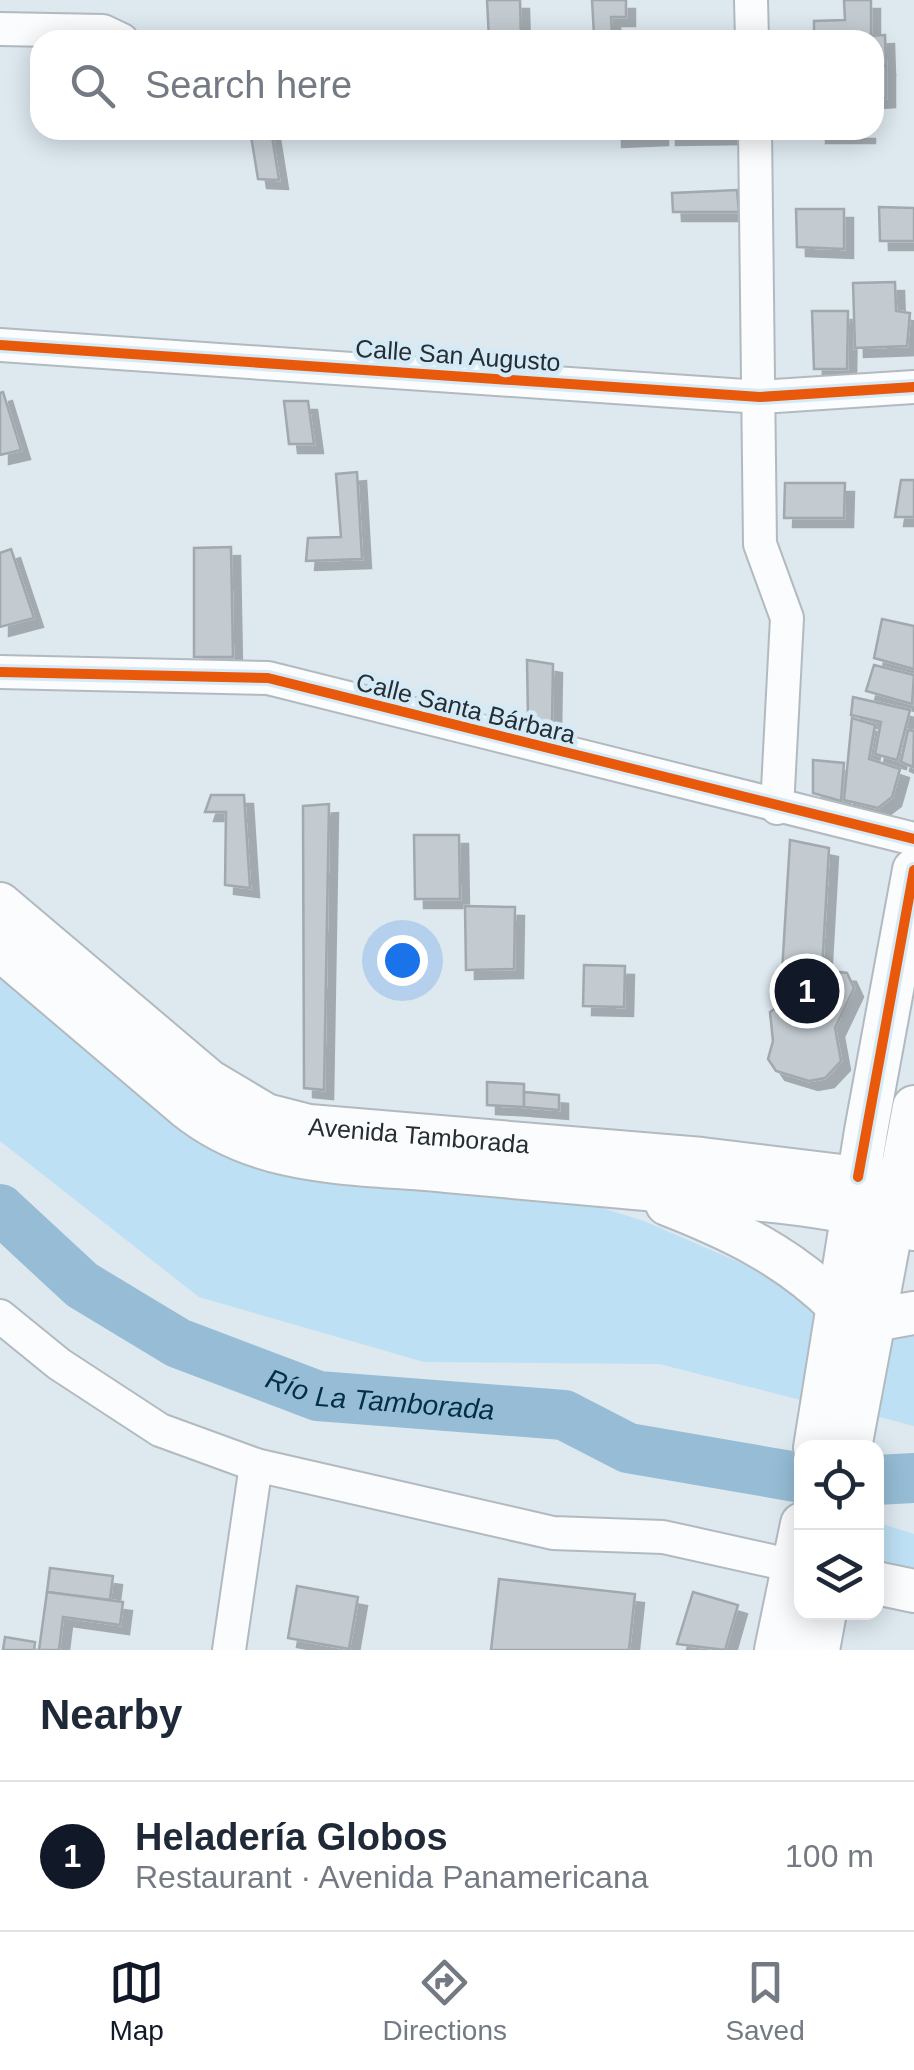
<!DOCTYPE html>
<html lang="en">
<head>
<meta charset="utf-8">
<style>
  body { margin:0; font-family:Helvetica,sans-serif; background:#f2f2f3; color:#1f2937 }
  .controls { position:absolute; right:30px; bottom:30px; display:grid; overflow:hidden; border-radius:20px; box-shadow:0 5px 25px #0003 }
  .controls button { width:90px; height:90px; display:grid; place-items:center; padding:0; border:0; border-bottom:2px solid #e0e1e3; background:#fff; color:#1f2937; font:50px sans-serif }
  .you { position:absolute; left:402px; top:960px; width:35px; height:35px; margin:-25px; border:8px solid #fff; border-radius:50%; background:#1a73e8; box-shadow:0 0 0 15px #1a73e833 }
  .badge { display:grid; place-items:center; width:65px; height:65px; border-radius:50%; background:#111827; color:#fff; font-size:32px; font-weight:700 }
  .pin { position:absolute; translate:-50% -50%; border:5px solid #fff; box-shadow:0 2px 10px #0006 }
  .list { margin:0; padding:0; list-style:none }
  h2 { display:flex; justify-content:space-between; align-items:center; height:130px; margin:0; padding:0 40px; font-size:42px }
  h2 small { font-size:32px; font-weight:400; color:#747a83 }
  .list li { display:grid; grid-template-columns:65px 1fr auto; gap:30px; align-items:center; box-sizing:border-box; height:150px; padding:0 40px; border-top:2px solid #e0e1e3 }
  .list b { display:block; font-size:38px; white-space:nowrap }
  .list p { margin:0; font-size:32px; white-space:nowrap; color:#747a83 }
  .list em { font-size:32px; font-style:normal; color:#747a83 }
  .icon { flex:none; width:55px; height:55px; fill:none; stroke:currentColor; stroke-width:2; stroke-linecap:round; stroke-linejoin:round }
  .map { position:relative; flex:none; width:914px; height:1650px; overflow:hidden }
  .search { position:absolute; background:#fff; box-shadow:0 5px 25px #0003; left:30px; right:30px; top:30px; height:110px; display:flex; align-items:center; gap:25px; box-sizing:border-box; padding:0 35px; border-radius:30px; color:#747a83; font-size:38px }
  .sheet { height:280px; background:#fff }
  nav { display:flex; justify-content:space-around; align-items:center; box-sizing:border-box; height:140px; border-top:2px solid #e0e1e3; background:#fff; font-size:28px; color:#747a83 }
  nav a { display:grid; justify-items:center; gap:5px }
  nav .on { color:#111827 }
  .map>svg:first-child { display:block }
  .green { fill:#bee0f4 }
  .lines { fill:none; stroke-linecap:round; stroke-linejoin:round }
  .river { stroke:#96bdd5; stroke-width:50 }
  .building { fill:#c3cbd1; stroke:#a1a9af; stroke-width:2.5; filter:url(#shadow) }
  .minor-casing { stroke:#b2bac0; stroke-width:36 }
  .major-casing { stroke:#b2bac0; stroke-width:46 }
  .minor { stroke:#fafcfd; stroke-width:32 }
  .major { stroke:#fafcfd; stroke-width:42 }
  .cycleway-casing { stroke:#d5eaf7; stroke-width:16 }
  .cycleway { stroke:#e8590c; stroke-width:10 }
  .labels { text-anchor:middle; stroke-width:9; stroke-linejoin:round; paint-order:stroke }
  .street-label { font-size:25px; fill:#262e33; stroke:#d5eaf7 }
  .water-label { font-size:28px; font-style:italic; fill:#012f45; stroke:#d5eaf7 }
</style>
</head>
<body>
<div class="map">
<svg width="914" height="1650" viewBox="0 0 914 1650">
  <defs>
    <filter id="shadow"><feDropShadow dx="9" dy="9" stdDeviation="0" flood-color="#0004"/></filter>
  </defs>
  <rect width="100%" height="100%" fill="#dde8ef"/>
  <g class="green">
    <path d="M0,971L102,1054L644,1221L773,1277L822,1320L805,1401L659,1364L424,1362L199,1297L0,1141Z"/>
    <path d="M914,1329V1426L872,1415L888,1333Z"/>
    <path d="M876,1522L914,1534V1572L877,1562Z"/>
  </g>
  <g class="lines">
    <g class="river">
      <path id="s1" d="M0,1209L82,1285L178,1343L318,1396L564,1415L628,1448L802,1478"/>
      <path d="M876,1480L914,1478"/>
    </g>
  </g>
  <g class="building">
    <path d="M487,0H520L521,39H489Z"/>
    <path d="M592,0H626V17H611L612,34L594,35Z"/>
    <path d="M844,0H871V35L814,36V21L845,20Z"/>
    <path d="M885,35L886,66H874V40H782Z"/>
    <path d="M874,66H886V98L874,99Z"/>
    <path d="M250,130H271L279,180L258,179Z"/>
    <path d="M613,130H659V136L613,138Z"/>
    <path d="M667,130H737V135L667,136Z"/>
    <rect x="817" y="130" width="49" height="4"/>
    <path d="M737,190L739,212H673L672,193Z"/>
    <path d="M879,207L914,208V241H880Z"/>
    <path d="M796,209H844V249L797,247Z"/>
    <path d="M895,282L896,311L910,313L907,346L855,348L853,283Z"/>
    <path d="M812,311H848L847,369H814Z"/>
    <path d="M3,392L21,450L0,455V393Z"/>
    <path d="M284,401H308L314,444H289Z"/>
    <path d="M357,472L362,559L306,561L308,538L341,537L336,474Z"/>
    <path d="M901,480H914V517H895Z"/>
    <path d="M785,483H845L844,518H784Z"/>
    <path d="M231,547L233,657H194V548Z"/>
    <path d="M11,549L34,618L0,627V553Z"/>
    <path d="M882,619L914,626V669L874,658Z"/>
    <path d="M527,660L553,664L552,723L528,719Z"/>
    <path d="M874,665L914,675L912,704L866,691Z"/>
    <path d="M853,697L910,710L897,760L875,754L881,722L851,715Z"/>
    <path d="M852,718L875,725L869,759L900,769L892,797L878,808L844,800Z"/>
    <path d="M908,730L914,731L913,767L901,762Z"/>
    <path d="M813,760L844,763L841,801L813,793Z"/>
    <path d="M211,795H244L250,888L225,885L226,812H205Z"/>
    <path d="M329,804L324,1090L304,1088L303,806Z"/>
    <path d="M414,835H459L460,899H415Z"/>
    <path d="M790,840L829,848L822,970L847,973L854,988L835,1028L841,1061L825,1078L809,1081L776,1071L768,1059L773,1041L770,1012L780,1005Z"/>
    <path d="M465,906L515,907L514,969L466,970Z"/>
    <path d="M584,965L625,966L624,1007L583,1006Z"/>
    <path d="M487,1082L524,1084V1107L487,1105Z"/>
    <path d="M524,1092L559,1095V1110L524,1107Z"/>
    <path d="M50,1568L113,1576L110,1600L47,1592Z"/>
    <path d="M499,1579L635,1594L629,1650H491Z"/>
    <path d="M297,1586L358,1597L349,1649L288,1638Z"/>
    <path d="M47,1592L123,1602L120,1625L63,1617L59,1650H39Z"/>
    <path d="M693,1592L738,1605L725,1650L677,1644Z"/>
    <path d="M5,1637L35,1642L34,1650H3Z"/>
  </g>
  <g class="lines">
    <defs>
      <g id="minor">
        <path d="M751,0L752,40"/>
        <path d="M0,29L103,31L122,40"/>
        <path d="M755,130L760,544L787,618L777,808"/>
        <path d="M0,345L760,397L914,387"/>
        <path d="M0,672L268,678L914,839"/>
        <path d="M0,1316L59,1364L160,1430L256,1465L553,1533L663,1537L794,1566"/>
        <path d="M229,1650L256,1465"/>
      </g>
      <g id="major">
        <path id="s2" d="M0,904L209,1081L266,1115L309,1126L702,1159L914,1185"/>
        <path d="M0,949L186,1107C262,1168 354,1162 447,1171C527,1178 608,1186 689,1193C764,1200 842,1205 914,1229"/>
        <path d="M667,1204C731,1229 788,1256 838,1306"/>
        <path d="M874,1320L914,1313"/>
        <path d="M815,1448L866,1131L914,870"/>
        <path d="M850,1448L914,1107"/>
        <path d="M876,1583L914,1591"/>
        <path d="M776,1650L802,1524"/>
        <path d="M818,1650L825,1612"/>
      </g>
    </defs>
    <use href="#minor" class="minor-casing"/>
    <use href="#major" class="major-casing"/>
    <use href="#minor" class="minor"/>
    <use href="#major" class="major"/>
    <defs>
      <g id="cycleway">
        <path d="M0,345L760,397L914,387"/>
        <path d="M0,672L268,678L914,839"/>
        <path d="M858,1177L914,870"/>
      </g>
    </defs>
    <use href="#cycleway" class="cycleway-casing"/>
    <use href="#cycleway" class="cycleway"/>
  </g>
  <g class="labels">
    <g class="street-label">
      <text transform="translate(458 355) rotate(4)" y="9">Calle San Augusto</text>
      <text transform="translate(466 708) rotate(14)" y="9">Calle Santa Bárbara</text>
      <text dy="9" stroke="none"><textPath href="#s2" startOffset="495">Avenida Tamborada</textPath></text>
    </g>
    <g class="water-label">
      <text dy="10" stroke="none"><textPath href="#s1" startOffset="435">Río La Tamborada</textPath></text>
    </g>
  </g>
</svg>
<div class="controls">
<button><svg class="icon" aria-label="locate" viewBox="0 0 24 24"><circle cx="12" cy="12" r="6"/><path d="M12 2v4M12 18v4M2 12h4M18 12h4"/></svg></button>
<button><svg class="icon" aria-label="layers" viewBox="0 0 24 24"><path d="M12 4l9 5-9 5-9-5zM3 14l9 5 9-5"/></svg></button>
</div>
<div class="you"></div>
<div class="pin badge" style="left:807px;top:991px">1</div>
<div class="search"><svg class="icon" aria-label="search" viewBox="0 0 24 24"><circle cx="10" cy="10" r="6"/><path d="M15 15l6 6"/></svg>Search here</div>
</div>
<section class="sheet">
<h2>Nearby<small></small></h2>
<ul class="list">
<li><span class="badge">1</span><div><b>Heladería Globos</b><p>Restaurant · Avenida Panamericana</p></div><em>100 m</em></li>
</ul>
</section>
<nav>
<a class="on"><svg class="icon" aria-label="map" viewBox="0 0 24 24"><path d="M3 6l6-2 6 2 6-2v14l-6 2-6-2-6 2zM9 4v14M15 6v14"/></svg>Map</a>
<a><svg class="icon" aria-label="directions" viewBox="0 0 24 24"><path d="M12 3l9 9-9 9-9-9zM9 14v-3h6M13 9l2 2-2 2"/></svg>Directions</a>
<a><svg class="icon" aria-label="saved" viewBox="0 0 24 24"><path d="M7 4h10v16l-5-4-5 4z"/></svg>Saved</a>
</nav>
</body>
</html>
